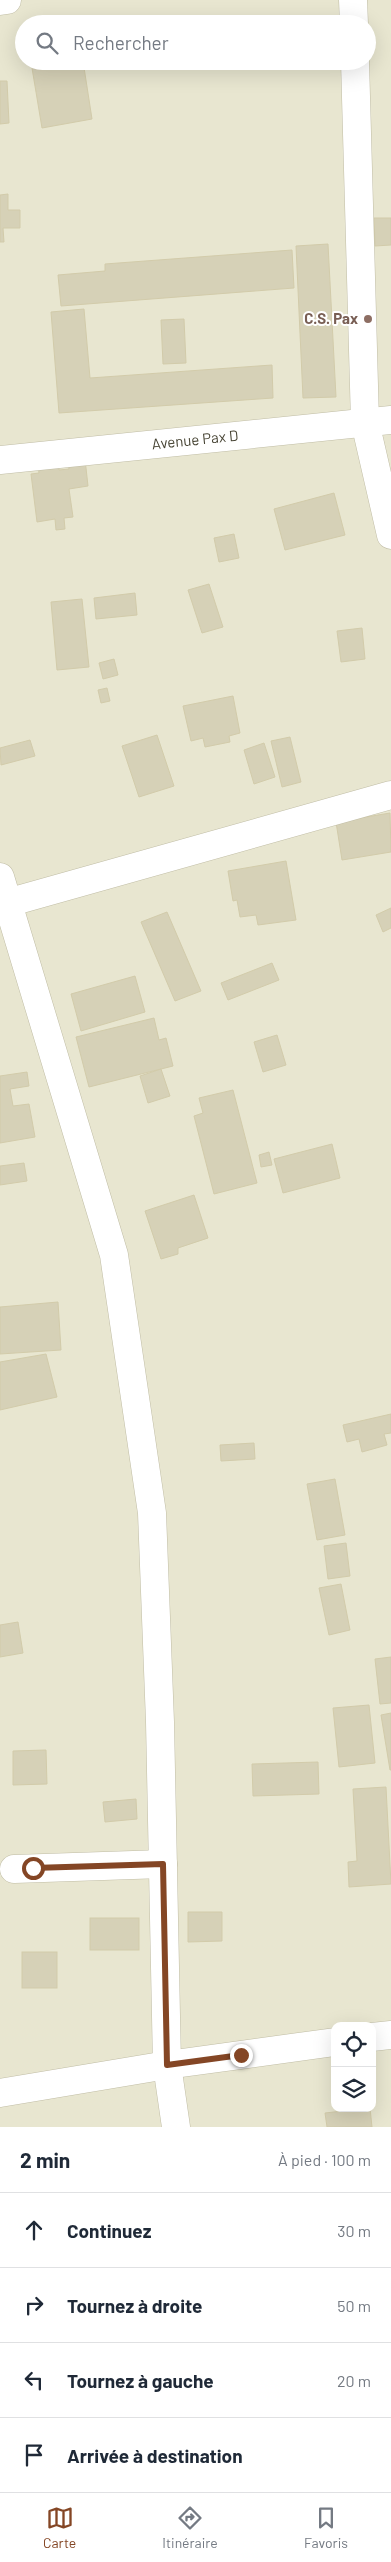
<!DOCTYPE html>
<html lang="fr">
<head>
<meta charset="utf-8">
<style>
  body { margin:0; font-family:Barlow,sans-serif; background:#f2f2f3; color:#1f2937 }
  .controls { position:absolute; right:15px; bottom:15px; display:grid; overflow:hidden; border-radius:10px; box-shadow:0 5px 20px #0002 }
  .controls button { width:45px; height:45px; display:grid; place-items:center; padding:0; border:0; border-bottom:1px solid #e0e1e3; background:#fff; color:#1f2937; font:25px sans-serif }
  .stop { position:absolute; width:15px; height:15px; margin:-11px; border:4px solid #844625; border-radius:50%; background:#fff }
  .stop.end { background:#844625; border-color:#fff; box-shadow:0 1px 5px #0008 }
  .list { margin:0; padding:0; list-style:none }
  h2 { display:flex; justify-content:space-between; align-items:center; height:65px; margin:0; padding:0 20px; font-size:21px }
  h2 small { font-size:16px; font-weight:400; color:#747a83 }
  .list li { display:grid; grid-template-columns:32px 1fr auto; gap:15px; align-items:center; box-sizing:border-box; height:75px; padding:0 20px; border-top:1px solid #e0e1e3 }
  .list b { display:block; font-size:19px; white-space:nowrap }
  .list em { font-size:16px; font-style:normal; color:#747a83 }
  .icon { flex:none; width:28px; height:28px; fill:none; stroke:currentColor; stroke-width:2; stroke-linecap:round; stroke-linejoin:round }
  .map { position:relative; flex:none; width:391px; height:2127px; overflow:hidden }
  .search { position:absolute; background:#fff; box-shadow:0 5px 20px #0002; left:15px; right:15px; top:15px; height:55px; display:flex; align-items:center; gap:12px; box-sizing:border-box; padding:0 18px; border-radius:28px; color:#747a83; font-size:19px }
  .sheet { height:365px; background:#fff }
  nav { display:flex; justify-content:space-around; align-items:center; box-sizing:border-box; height:70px; border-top:1px solid #e0e1e3; background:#fff; font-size:14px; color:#747a83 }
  nav a { display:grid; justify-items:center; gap:2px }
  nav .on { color:#844625 }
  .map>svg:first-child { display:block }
  .residential { fill:#e8e6d0; fill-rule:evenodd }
  .building { fill:#d6d1b7; stroke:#d2cbaa }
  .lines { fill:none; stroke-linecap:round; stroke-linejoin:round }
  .street-casing { stroke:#c0bda5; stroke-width:29 }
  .street { stroke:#fff; stroke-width:28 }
  .route { stroke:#844625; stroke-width:6 }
  .education-dot { fill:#8d6e63; stroke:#fff; stroke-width:2 }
  .labels { text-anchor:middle; stroke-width:4; stroke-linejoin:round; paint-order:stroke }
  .education-label { font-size:15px; font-weight:bold; fill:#785e54; stroke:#fff; text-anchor:end }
  .street-label { font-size:15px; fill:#464333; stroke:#fff }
</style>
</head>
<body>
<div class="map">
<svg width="391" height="2127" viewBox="0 0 391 2127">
  <rect width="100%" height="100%" fill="#f4f2e3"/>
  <path class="residential" d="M0,0H391V2127H0ZM24,24H367V61H24ZM335,2026H372V2108H335Z"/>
  <g class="building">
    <path d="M83,61L92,119L42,128L31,62Z"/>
    <path d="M0,81H7L9,123L0,124Z"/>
    <path d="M8,194V210H20V228H3L4,242H0V195Z"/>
    <path d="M374,218H391V245L375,246Z"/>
    <path d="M328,244L336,397L303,398L296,246Z"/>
    <path d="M292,250L294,288L61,306L58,275L105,271V264Z"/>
    <path d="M84,309L90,378L272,365L273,398L59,413L51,312Z"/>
    <path d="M184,319L186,363L163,364L161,320Z"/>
    <path d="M85,459L88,486L69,489L73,517L64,518L65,529L56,530L55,519L37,522L31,474L39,473L38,464L58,461L59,470L69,469L68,461Z"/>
    <path d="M334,493L345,535L285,550L274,509Z"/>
    <path d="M234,534L239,558L219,562L214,538Z"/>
    <path d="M209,584L223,627L202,633L188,590Z"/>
    <path d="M135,593L137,615L96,619L94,598Z"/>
    <path d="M82,599L89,667L57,670L51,602Z"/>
    <path d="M362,628L365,659L341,662L337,631Z"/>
    <path d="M114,659L118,675L103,679L99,663Z"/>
    <path d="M107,688L110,701L101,703L98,690Z"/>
    <path d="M233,696L240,733L229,736L230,742L205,747L203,738L191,741L183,706Z"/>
    <path d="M157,735L174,786L139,797L122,746Z"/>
    <path d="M290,737L301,782L282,787L271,741Z"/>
    <path d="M30,740L35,756L1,765L0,748Z"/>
    <path d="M264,743L275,777L254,784L244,750Z"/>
    <path d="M390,813L391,852L342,860L336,822Z"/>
    <path d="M286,861L296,920L258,925L256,915L240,917L237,900L233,901L228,871Z"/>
    <path d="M391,908V928L383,932L376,915Z"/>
    <path d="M167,912L201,991L175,1001L141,922Z"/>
    <path d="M272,963L279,980L228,1000L221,983Z"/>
    <path d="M135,976L145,1012L81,1031L71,994Z"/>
    <path d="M154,1018L159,1040L166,1038L173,1066L89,1087L76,1037Z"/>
    <path d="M277,1035L286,1065L263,1072L254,1042Z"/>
    <path d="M161,1069L170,1096L148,1103L140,1076Z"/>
    <path d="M27,1072L29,1086L10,1089L13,1106L29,1104L35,1137L0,1143V1076Z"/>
    <path d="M233,1090L257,1183L214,1194L194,1116L203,1113L199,1098Z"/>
    <path d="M332,1144L340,1178L283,1193L274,1159Z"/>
    <path d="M269,1152L272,1165L261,1167L259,1155Z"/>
    <path d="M24,1163L27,1181L0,1185V1166Z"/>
    <path d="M194,1195L208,1238L178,1248V1254L161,1259L145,1211Z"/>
    <path d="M58,1302L61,1350L0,1354V1307Z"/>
    <path d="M46,1354L57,1397L0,1410V1362Z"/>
    <path d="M391,1414V1433L384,1434L387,1445L362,1452L359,1439L347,1442L343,1425Z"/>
    <path d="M254,1443L255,1459L221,1461L220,1445Z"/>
    <path d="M335,1479L345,1535L317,1540L307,1484Z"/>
    <path d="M346,1543L350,1576L328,1579L324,1546Z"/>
    <path d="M341,1584L350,1630L329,1635L319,1588Z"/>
    <path d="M18,1622L23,1653L0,1657V1625Z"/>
    <path d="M391,1657V1703L380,1704L375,1659Z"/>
    <path d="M369,1705L375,1763L339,1767L333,1708Z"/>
    <path d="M391,1713V1770H390L381,1715Z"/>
    <path d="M46,1750L47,1784L13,1785V1751Z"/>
    <path d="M318,1762L319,1794L253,1796L252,1764Z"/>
    <path d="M386,1787L391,1884L349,1887L348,1862L357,1861L353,1789Z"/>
    <path d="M136,1799L137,1819L105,1822L103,1802Z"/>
    <path d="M188,1912H222V1941L188,1942Z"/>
    <rect x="90" y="1918" width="49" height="32"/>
    <rect x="22" y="1952" width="35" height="36"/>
    <path d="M370,2108L372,2127H327L325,2113Z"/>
  </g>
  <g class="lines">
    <defs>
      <g id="street">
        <path d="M353,0L354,24"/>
        <path d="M0,1L7,0"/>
        <path d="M355,61L365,422L391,535"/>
        <path id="s1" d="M0,460L391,420"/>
        <path d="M0,877L114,1255L152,1513L160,1722L167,2065L176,2127"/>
        <path d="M7,903L391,795"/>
        <path d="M14,1869L163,1864"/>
        <path d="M372,2037L391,2035"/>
        <path d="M0,2093L167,2065L335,2042"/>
      </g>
    </defs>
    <use href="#street" class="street-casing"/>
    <use href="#street" class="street"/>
  </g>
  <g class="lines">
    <path class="route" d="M33,1868L163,1864L167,2065L241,2055"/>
  </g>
  <circle class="education-dot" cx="368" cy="319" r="5"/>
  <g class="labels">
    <g class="education-label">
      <text x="358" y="324">C.S. Pax</text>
    </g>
    <g class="street-label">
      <text dy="5" stroke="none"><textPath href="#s1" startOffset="196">Avenue Pax D</textPath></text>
    </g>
  </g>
</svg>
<div class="controls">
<button><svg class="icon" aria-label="locate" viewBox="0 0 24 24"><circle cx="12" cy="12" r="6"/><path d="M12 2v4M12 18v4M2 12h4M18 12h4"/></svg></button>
<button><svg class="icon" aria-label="layers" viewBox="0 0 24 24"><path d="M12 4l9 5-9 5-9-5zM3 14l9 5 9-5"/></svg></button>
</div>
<div class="stop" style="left:33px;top:1868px"></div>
<div class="stop end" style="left:241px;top:2055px"></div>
<div class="search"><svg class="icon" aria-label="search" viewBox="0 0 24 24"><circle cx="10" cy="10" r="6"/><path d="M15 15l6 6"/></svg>Rechercher</div>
</div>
<section class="sheet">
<h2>2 min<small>À pied · 100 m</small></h2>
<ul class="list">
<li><svg class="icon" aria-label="ahead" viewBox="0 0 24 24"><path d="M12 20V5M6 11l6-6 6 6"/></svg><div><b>Continuez</b></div><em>30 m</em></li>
<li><svg class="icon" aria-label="right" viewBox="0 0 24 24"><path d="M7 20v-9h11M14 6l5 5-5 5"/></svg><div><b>Tournez à droite</b></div><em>50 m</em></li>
<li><svg class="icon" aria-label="left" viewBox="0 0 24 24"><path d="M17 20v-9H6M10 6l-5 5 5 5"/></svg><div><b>Tournez à gauche</b></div><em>20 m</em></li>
<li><svg class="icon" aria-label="arrive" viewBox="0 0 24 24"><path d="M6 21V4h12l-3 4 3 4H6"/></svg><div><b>Arrivée à destination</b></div></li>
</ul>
</section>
<nav>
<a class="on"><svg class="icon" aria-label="map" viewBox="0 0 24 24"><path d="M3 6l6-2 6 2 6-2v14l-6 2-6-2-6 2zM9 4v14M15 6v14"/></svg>Carte</a>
<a><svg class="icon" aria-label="directions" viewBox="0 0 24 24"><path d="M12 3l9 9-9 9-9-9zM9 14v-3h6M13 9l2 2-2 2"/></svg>Itinéraire</a>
<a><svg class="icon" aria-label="saved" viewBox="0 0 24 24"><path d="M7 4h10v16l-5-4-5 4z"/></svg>Favoris</a>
</nav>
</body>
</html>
